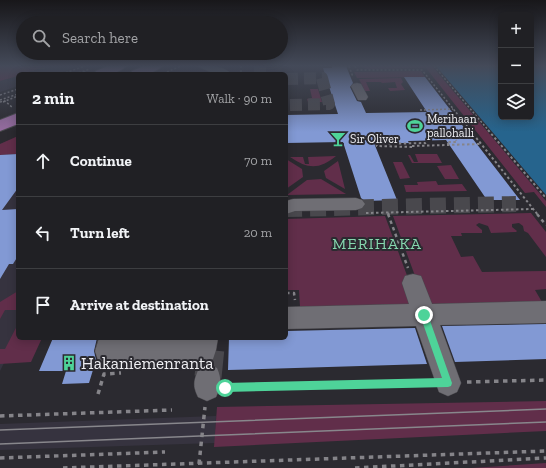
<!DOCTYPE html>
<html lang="en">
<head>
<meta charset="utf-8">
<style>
  body { margin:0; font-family:"Zilla Slab",serif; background:#28282c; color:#f1f3f6 }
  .controls { position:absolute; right:12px; top:12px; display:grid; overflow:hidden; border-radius:6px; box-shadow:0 2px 10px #0003 }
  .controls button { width:36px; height:36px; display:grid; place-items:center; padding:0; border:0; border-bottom:1px solid #3d3e41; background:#202024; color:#f1f3f6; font:20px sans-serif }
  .stop { position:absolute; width:12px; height:12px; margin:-9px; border:3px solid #4ed399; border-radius:50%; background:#fff }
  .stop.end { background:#4ed399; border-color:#fff; box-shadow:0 1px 4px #0008 }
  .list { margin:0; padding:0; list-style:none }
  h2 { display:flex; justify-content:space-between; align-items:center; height:52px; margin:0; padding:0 16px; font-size:17px }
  h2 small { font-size:13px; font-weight:400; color:#a2a3a6 }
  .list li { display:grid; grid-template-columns:26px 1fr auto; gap:12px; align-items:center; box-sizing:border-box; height:72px; padding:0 16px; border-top:1px solid #3d3e41 }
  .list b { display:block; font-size:15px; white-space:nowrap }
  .list em { font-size:13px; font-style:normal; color:#a2a3a6 }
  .icon { flex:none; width:22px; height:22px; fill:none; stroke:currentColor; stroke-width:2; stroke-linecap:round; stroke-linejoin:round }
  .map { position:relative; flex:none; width:546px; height:468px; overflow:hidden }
  .search { position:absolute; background:#202024; box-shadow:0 2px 10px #0003; left:16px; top:16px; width:272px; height:44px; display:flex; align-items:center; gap:10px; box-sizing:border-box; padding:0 14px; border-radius:22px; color:#a2a3a6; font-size:15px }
  .panel { position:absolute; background:#202024; box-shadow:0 2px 10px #0003; left:16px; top:72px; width:272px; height:268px; border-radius:6px }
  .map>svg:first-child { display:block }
  .built { fill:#36333f }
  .green { fill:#612e4a }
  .water { fill:#26648d }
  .building { fill:#8299d4 }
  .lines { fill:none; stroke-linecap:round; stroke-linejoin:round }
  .minor-tunnel-far2 { stroke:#49484d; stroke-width:12; stroke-dasharray:12 6; stroke-linecap:butt }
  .minor-tunnel-far1 { stroke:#49484d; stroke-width:16; stroke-dasharray:16 8; stroke-linecap:butt }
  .minor-tunnel { stroke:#49484d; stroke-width:27; stroke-dasharray:27 14; stroke-linecap:butt }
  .minor-casing { stroke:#49484d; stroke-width:1 }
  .major-casing { stroke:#49484d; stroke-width:2 }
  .path-far3 { stroke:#858489; stroke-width:1.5; stroke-dasharray:2 2; stroke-linecap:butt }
  .path-far2 { stroke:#858489; stroke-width:2; stroke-dasharray:2.5 2.5; stroke-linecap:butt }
  .path-far1 { stroke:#858489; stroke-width:2.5; stroke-dasharray:3.5 3.5; stroke-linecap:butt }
  .path { stroke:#858489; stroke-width:3.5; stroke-dasharray:4.5 4.5; stroke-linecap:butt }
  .minor { fill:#6f6e74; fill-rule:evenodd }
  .major { fill:#966ca0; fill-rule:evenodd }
  .tram { stroke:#88878c; stroke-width:1.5 }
  .route { fill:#4ed399 }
  .labels { text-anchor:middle; stroke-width:4; stroke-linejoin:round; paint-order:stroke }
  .far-poi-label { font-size:12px; fill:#f0f0f4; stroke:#2b2a30; text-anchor:start }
  .quarter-label { font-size:16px; letter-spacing:1px; fill:#86d8af; stroke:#2b2a30 }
  .near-poi-label { font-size:17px; fill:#f0f0f4; stroke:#2b2a30; text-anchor:start }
</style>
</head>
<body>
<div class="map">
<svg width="546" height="468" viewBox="0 0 546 468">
  <rect width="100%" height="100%" fill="#2b2a30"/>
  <g class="built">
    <path d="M47,66H79L56,74H23Z"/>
    <path d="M18,76V86L0,92V81Z"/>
    <path d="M18,137V335L0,371V144Z"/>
    <path d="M216,416L215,443L0,450V424Z"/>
  </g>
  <g class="green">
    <path d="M0,66H47L23,74H18V76L0,81Z"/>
    <path d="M358,66H432L546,201V207L534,192L525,193L426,68L367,69Z"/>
    <path d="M421,71L425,77L357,78L354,72Z"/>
    <path d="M401,78L403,82L401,84L405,90L390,91L388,88H397L395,82L382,83L381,82H366L370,91H365L359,79Z"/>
    <path d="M310,89H318L322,102H308L307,99L312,98Z"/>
    <path d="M18,136V154L0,155V144Z"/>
    <path d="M415,154H437L442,163H412L408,155H410L414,162H418Z"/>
    <path d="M336,156C319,170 308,169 290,157H303L305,164H309L308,157Z"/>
    <path d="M286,159L302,169L303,177L286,189Z"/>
    <path d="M338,161L345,189L326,178L324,171Z"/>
    <path d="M393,162H402L410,178L400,179Z"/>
    <path d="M451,165L459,179H445L437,166Z"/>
    <path d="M321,179L346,194L287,195L307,180Z"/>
    <path d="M436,181L438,185L462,184L467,191L406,192L404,185H418L417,182Z"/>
    <path d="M531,213L546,232V257L528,233L524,231L523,226L519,223L512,224V227L517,231L516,232L491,233L488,226L479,223L476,225L482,230V233H461L462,236H451L461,257L473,256L482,272L546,271V289L535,290L542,302L431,308L418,284L393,216Z"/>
    <path d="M385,216L412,289L415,307L304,310L300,307L299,290H286V219Z"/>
    <path d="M18,291V310H5L0,319V302Z"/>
    <path d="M18,324V338H42L31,362L0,364V349H5Z"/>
    <path d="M546,401V431L214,447L217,407Z"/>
    <path d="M546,463V468H471Z"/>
  </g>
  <path class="water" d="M436,66H501V117H531V66H546V195Z"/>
  <g class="building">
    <path d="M332,66H346L353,83L350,87L357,101L361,102L366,113L427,112L404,77H425L520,200H487L446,140L408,141L409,143H374L397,200L365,201L361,198L343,142L286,143V115L338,114L323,68H332Z"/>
    <path d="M18,154V188L2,210L18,209V256L13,264H9L0,279V155Z"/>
    <path d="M546,324V359L455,362L442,326Z"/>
    <path d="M415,328L427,364L228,370L229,338H286V331Z"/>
    <path d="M53,338H97L94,351L96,360L89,383L62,384L66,371H39Z"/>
  </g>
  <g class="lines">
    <g class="minor-tunnel-far2">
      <path d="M260,66V72"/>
      <path d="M286,79L322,78L329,104L286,105"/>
    </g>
    <path class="minor-tunnel-far1" d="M286,209L516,204"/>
    <path class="minor-tunnel" d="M208,377L212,338"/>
    <defs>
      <g id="minor">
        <path d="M197,66C208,66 224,65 231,74H215Z"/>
        <path d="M357,83L361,84L368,97L366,100H358L351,86L353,84Z"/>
        <path d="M356,198L362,200L365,204L362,208L356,210L295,211L286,214V201L293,199Z"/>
        <path d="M413,274L421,276L432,304L546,301V323L440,325L461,383L457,392L448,396L439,392L416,326L286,329V307L409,304L402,283L405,276Z"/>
        <path d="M99,338H123L122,340L218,338L216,350L213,359L204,362C175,364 124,370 98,360L95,351Z"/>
        <path d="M208,364L217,368C222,379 221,386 216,397L207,401L198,397C192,385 194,380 199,368Z"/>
      </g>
      <g id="major">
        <path d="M108,66H126C118,75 105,74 94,74L96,71Z"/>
        <path d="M144,66H162C154,75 141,74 130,74L132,71Z"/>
        <path d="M18,113V124L0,131V120Z"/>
      </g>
    </defs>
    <use href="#minor" class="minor-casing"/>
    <use href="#major" class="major-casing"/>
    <g class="path-far3">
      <path d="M241,66V74"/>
      <path d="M349,66L353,77"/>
      <path d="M355,66L357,70H422L471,131"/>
      <path d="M434,66L489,131"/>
      <path d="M167,72L181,66"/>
      <path d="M62,74L85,66"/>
      <path d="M75,74L90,69"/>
      <path d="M80,74L87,71"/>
      <path d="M0,95L18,89"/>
      <path d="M0,100L18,94"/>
      <path d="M0,102L5,101L13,108"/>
      <path d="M3,102L18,96"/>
      <path d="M420,110L453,109"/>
    </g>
    <g class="path-far2">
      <path d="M470,130L538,215"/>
      <path d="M488,130L546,198"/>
      <path d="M449,145L447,142H457L456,140"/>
      <path d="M412,146L481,144"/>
      <path d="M412,147L377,146L376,144L425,143L426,145"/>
      <path d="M366,213L533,209"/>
      <path d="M388,213L389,215"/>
    </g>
    <g class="path-far1">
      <path d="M388,214L408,268"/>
      <path d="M537,214L546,225"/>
      <path d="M286,293H294L295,300"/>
    </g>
    <g class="path">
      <path d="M467,382L546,380"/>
      <path d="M225,388L428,383"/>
      <path d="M98,394L104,374L121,373"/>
      <path d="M0,416L172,410"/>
      <path d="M0,458L165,452"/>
      <path d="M199,464L205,407"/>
      <path d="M63,468L546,451"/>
      <path d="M355,468L546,458"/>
    </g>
    <use href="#minor" class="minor"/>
    <use href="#major" class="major"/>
    <g class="tram">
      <path d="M0,430L546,409"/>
      <path d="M0,444L546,422"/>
    </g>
  </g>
  <linearGradient id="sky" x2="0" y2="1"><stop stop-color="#18171a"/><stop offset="0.5" stop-color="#444a59"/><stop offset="1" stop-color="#444a59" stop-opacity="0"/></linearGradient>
  <rect width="546" height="132" fill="url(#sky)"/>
  <path class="route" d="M424,311L428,315L452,383L451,386L448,387L225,392L221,391L220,388L221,384L225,383L442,378L420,315Z"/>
  <defs>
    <symbol id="stadium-bare" viewBox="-9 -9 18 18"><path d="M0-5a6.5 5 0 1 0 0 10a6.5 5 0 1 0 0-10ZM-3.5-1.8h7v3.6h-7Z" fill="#4ed399" stroke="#2b2a30" stroke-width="2.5" paint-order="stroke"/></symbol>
    <symbol id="bar-bare" viewBox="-9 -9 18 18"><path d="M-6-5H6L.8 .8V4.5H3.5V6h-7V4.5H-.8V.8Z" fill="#4ed399" stroke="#2b2a30" stroke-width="2.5" paint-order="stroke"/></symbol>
    <symbol id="building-bare" viewBox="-9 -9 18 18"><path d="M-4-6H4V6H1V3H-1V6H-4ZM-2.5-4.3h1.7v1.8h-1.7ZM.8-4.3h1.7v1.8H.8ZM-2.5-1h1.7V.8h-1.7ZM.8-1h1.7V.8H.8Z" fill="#4ed399" stroke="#2b2a30" stroke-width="2.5" paint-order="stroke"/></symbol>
  </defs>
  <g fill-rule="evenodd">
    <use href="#stadium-bare" x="404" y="115" width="22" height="22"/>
    <use href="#bar-bare" x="327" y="128" width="22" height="22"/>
    <use href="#building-bare" x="58" y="352" width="22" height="22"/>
  </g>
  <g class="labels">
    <g class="far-poi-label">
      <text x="427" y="123">Merihaan<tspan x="427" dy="14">pallohalli</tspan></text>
      <text x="350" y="143">Sir Oliver</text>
    </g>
    <g class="quarter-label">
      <text x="377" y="249">MERIHAKA</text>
    </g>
    <g class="near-poi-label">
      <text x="81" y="369">Hakaniemenranta</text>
    </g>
  </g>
</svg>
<div class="controls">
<button>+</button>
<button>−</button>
<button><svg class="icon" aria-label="layers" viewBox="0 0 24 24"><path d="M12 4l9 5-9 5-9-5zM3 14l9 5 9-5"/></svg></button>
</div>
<div class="stop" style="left:225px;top:388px"></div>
<div class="stop end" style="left:424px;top:315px"></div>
<div class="search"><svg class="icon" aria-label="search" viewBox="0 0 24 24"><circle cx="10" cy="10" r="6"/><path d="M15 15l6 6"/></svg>Search here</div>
<section class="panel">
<h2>2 min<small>Walk · 90 m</small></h2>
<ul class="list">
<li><svg class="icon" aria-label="ahead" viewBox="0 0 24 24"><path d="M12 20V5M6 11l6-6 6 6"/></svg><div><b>Continue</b></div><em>70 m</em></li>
<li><svg class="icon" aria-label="left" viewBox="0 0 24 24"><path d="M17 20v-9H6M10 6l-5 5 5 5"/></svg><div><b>Turn left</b></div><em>20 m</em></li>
<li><svg class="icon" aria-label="arrive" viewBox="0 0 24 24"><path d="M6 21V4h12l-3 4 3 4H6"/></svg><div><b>Arrive at destination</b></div></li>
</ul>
</section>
</div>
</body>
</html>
